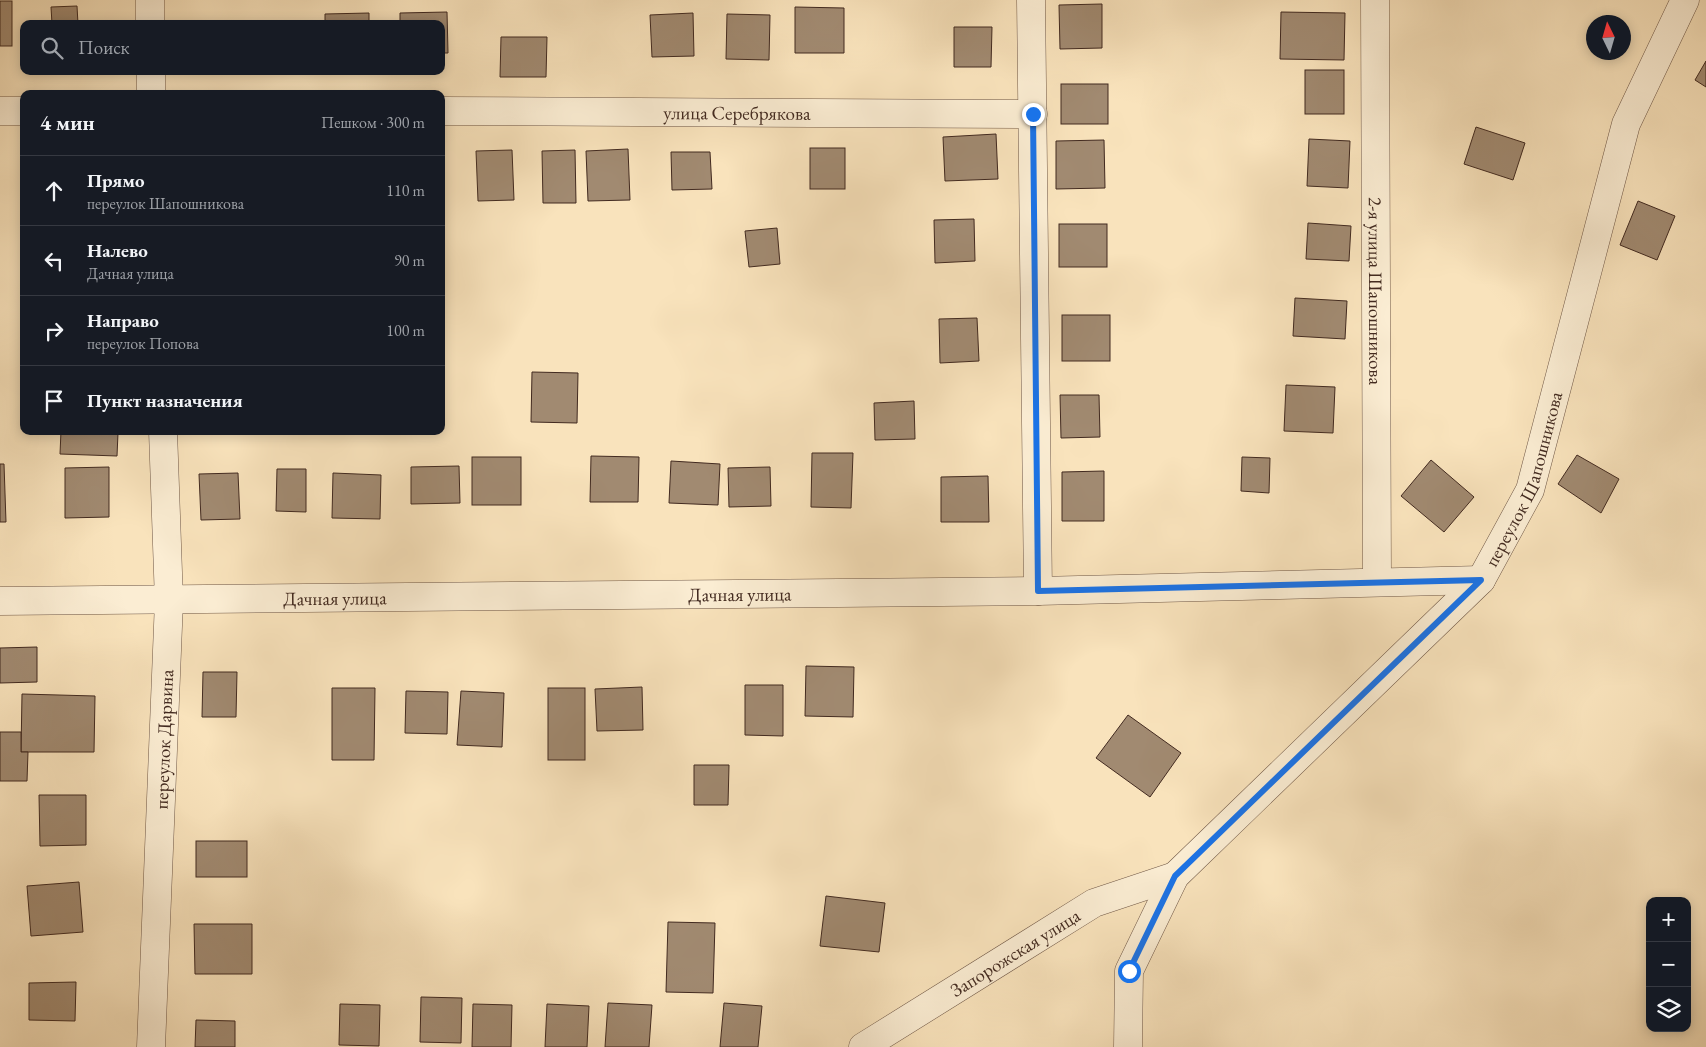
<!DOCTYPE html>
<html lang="ru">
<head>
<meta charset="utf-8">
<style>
  body { margin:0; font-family:"EB Garamond",serif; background:#242831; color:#f1f3f6 }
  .controls { position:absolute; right:15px; bottom:15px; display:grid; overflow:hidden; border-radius:10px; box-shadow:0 2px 12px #0003 }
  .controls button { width:45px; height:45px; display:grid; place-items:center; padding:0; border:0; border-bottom:1px solid #363941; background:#171b24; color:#f1f3f6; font:25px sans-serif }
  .compass { position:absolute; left:1586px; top:15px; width:45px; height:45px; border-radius:50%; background:#171b24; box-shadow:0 2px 12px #0003; rotate:355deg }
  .stop { position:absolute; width:15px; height:15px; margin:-11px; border:4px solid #1a73e8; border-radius:50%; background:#fff }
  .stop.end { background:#1a73e8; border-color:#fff; box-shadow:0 1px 5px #0008 }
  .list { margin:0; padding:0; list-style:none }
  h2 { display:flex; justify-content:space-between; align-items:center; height:65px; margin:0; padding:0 20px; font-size:21px }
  h2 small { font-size:16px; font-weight:400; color:#9ea1a6 }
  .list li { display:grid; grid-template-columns:32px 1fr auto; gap:15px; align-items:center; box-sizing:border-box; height:70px; padding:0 20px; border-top:1px solid #363941 }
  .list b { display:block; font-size:19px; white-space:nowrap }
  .list p { margin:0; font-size:16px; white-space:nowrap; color:#9ea1a6 }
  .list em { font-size:16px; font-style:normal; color:#9ea1a6 }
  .icon { flex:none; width:28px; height:28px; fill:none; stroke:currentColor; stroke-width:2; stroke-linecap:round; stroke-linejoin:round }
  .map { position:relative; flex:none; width:1706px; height:1047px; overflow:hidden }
  .search { position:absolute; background:#171b24; box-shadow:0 2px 12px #0003; left:20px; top:20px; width:425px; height:55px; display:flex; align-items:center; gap:12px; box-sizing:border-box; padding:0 18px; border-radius:10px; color:#9ea1a6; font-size:19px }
  .panel { position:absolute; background:#171b24; box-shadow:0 2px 12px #0003; left:20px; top:90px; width:425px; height:345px; border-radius:10px }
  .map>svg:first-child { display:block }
  .building { fill:#a18a71; stroke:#422a20 }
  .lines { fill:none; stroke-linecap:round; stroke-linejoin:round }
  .minor-casing { stroke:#705847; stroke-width:29 }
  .minor { stroke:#fbedd3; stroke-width:28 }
  .route { stroke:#1a73e8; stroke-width:6 }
  .labels { text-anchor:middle; stroke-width:5; stroke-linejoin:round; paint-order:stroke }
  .street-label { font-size:19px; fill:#422a20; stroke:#fbedd3 }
</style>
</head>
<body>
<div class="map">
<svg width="1706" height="1047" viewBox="0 0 1706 1047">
  <rect width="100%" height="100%" fill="#f9e3bc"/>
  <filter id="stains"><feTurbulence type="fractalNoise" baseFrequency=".004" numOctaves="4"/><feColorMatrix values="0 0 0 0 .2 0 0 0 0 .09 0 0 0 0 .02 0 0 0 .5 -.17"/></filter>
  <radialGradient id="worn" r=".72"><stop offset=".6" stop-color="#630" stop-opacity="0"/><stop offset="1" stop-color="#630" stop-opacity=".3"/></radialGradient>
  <g class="building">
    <rect x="0" y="1" width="12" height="45"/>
    <path d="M1102,4V48L1060,49L1059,5Z"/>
    <path d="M77,6L78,24H52L51,7Z"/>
    <path d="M795,7L844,8V53H795Z"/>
    <path d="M447,12L448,53H441V24H400V13Z"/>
    <path d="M1281,12L1345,13L1344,60L1280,59Z"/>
    <path d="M369,13V24H325V14Z"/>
    <path d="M693,13L694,56L652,57L650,15Z"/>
    <path d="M727,14L770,15L769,60L726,59Z"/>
    <path d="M236,21V24H194V22Z"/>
    <path d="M954,27H992L991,67H954Z"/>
    <path d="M501,37H547L546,77H500Z"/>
    <path d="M1706,61V87L1695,80Z"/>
    <rect x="1305" y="70" width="39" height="44"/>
    <rect x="1061" y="84" width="47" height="40"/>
    <path d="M1476,127L1525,143L1513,180L1464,164Z"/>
    <path d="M996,134L998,179L945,181L943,137Z"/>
    <path d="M1309,139L1350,141L1348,188L1307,186Z"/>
    <path d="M1104,140L1105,188L1056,189V141Z"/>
    <rect x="810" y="148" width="35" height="41"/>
    <path d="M628,149L630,200L588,201L586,151Z"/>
    <path d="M512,150L514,200L478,201L476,151Z"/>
    <path d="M575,150L576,203H543L542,151Z"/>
    <path d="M671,152H710L712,189L672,190Z"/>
    <path d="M1638,201L1675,216L1657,260L1620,245Z"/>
    <path d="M974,219L975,261L935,263L934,220Z"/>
    <path d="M1308,223L1351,226L1349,261L1306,259Z"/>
    <rect x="1059" y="224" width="48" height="43"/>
    <path d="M777,228L780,264L749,267L745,231Z"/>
    <path d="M1295,298L1347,301L1345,339L1293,336Z"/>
    <rect x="1062" y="315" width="48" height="46"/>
    <path d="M977,318L979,361L940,363L939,319Z"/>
    <path d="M532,372L578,373L577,423L531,422Z"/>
    <path d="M1286,385L1335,387L1333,433L1284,431Z"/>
    <path d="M1060,395H1099L1100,437L1061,438Z"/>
    <path d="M914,401L915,439L875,440L874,403Z"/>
    <path d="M61,431L118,433L117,456L60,454Z"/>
    <path d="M812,453H853L851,508L811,507Z"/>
    <path d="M1577,455L1619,479L1601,513L1558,484Z"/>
    <path d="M591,456L639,457L638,502H590Z"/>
    <rect x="472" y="457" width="49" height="48"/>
    <path d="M1242,457L1270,458L1269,493L1241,491Z"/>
    <path d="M1431,460L1474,497L1444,532L1401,496Z"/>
    <path d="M671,461L720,464L718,505L669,503Z"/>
    <path d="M0,464H4L6,522H0Z"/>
    <path d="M459,466L460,503L411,504V467Z"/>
    <path d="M109,467V517L65,518V468Z"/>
    <path d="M770,467L771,506L729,507L728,468Z"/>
    <path d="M277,469H306V512L276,511Z"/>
    <path d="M1104,471V521H1062V472Z"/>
    <path d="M238,473L240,519L201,520L199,474Z"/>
    <path d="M333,473L381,475L380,519L332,518Z"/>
    <path d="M988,476L989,522H941V477Z"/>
    <path d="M37,647V682L0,683V648Z"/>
    <path d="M806,666L854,667L853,717L805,716Z"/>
    <path d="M203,672H237L236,717H202Z"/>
    <path d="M745,685H783V736L745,735Z"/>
    <path d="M642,687L643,730L597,731L595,689Z"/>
    <path d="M332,688H375L374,760H332Z"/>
    <rect x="548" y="688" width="37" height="72"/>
    <path d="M406,691L448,692L447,734L405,733Z"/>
    <path d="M461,691L504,693L502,747L457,745Z"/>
    <path d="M22,694L95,696L94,752H21Z"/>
    <path d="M1128,715L1181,753L1150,797L1096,758Z"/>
    <path d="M0,732H21V752H28L27,781H0Z"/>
    <path d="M694,765H729L728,805H694Z"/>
    <path d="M39,795H86V845L40,846Z"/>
    <rect x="196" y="841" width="51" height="36"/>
    <path d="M79,882L83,932L31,936L27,886Z"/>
    <path d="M826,896L885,903L879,952L820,946Z"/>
    <path d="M668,922L715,923L713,993L666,992Z"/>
    <path d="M194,924H252V974H195Z"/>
    <path d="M76,982L75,1021L29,1020V983Z"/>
    <path d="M421,997L462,998L461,1043L420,1042Z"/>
    <path d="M608,1003L652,1005L649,1047H605Z"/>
    <path d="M724,1003L762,1006L758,1047H720Z"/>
    <path d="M340,1004L380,1005L379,1046L339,1045Z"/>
    <path d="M473,1004L512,1005L511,1047H472Z"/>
    <path d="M547,1004L589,1006L587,1047H545Z"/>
    <path d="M196,1020L235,1021V1047H195Z"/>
  </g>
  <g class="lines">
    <defs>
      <g id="minor">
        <path d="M150,0V24"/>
        <path d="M1031,0L1038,591"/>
        <path id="s1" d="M1375,0L1377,582"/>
        <path d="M151,71V94"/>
        <path d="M0,111H24"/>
        <path id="s2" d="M441,111L1033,114"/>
        <path id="s3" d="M0,601L1038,591L1481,580"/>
        <path id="s4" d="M151,1047L169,601L163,431"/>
        <path id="s5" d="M863,1047L1094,903L1175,876"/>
        <path id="s6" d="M1128,1047L1129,971L1175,876L1481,580L1530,490L1626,124L1685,0"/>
      </g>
    </defs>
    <use href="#minor" class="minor-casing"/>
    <use href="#minor" class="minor"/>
  </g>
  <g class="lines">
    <path class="route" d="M1033,114L1038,591L1481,580L1175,876L1129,971"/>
  </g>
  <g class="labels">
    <g class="street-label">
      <text dy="7" stroke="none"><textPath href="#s2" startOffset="296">улица Серебрякова</textPath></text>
      <text dy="7" stroke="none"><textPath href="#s1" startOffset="291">2-я улица Шапошникова</textPath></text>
      <text dy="7" stroke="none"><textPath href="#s6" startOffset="718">переулок Шапошникова</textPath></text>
      <text dy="7" stroke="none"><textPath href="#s3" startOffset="740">Дачная улица</textPath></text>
      <text dy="7" stroke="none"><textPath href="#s3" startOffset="335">Дачная улица</textPath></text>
      <text dy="7" stroke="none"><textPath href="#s4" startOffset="308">переулок Дарвина</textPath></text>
      <text dy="7" stroke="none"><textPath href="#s5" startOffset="179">Запорожская улица</textPath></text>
    </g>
  </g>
  <rect width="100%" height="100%" filter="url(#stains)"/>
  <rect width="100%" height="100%" fill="url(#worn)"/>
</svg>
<div class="controls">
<button>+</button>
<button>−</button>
<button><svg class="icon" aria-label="layers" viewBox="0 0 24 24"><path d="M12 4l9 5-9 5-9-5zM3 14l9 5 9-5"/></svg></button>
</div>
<svg class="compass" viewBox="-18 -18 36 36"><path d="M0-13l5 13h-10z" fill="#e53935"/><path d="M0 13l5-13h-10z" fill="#9ea1a6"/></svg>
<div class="stop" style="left:1129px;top:971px"></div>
<div class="stop end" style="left:1033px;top:114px"></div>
<div class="search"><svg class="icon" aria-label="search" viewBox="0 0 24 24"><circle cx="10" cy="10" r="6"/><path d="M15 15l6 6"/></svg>Поиск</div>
<section class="panel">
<h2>4 мин<small>Пешком · 300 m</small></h2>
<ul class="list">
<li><svg class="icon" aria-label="ahead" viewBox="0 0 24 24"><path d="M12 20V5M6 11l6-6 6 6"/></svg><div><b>Прямо</b><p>переулок Шапошникова</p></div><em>110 m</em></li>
<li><svg class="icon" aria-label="left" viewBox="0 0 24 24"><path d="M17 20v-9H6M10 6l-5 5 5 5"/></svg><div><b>Налево</b><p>Дачная улица</p></div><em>90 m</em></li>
<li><svg class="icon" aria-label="right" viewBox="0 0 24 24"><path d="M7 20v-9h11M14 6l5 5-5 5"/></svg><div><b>Направо</b><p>переулок Попова</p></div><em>100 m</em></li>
<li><svg class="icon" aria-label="arrive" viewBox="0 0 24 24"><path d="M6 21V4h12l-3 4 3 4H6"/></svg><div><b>Пункт назначения</b></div></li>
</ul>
</section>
</div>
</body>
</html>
